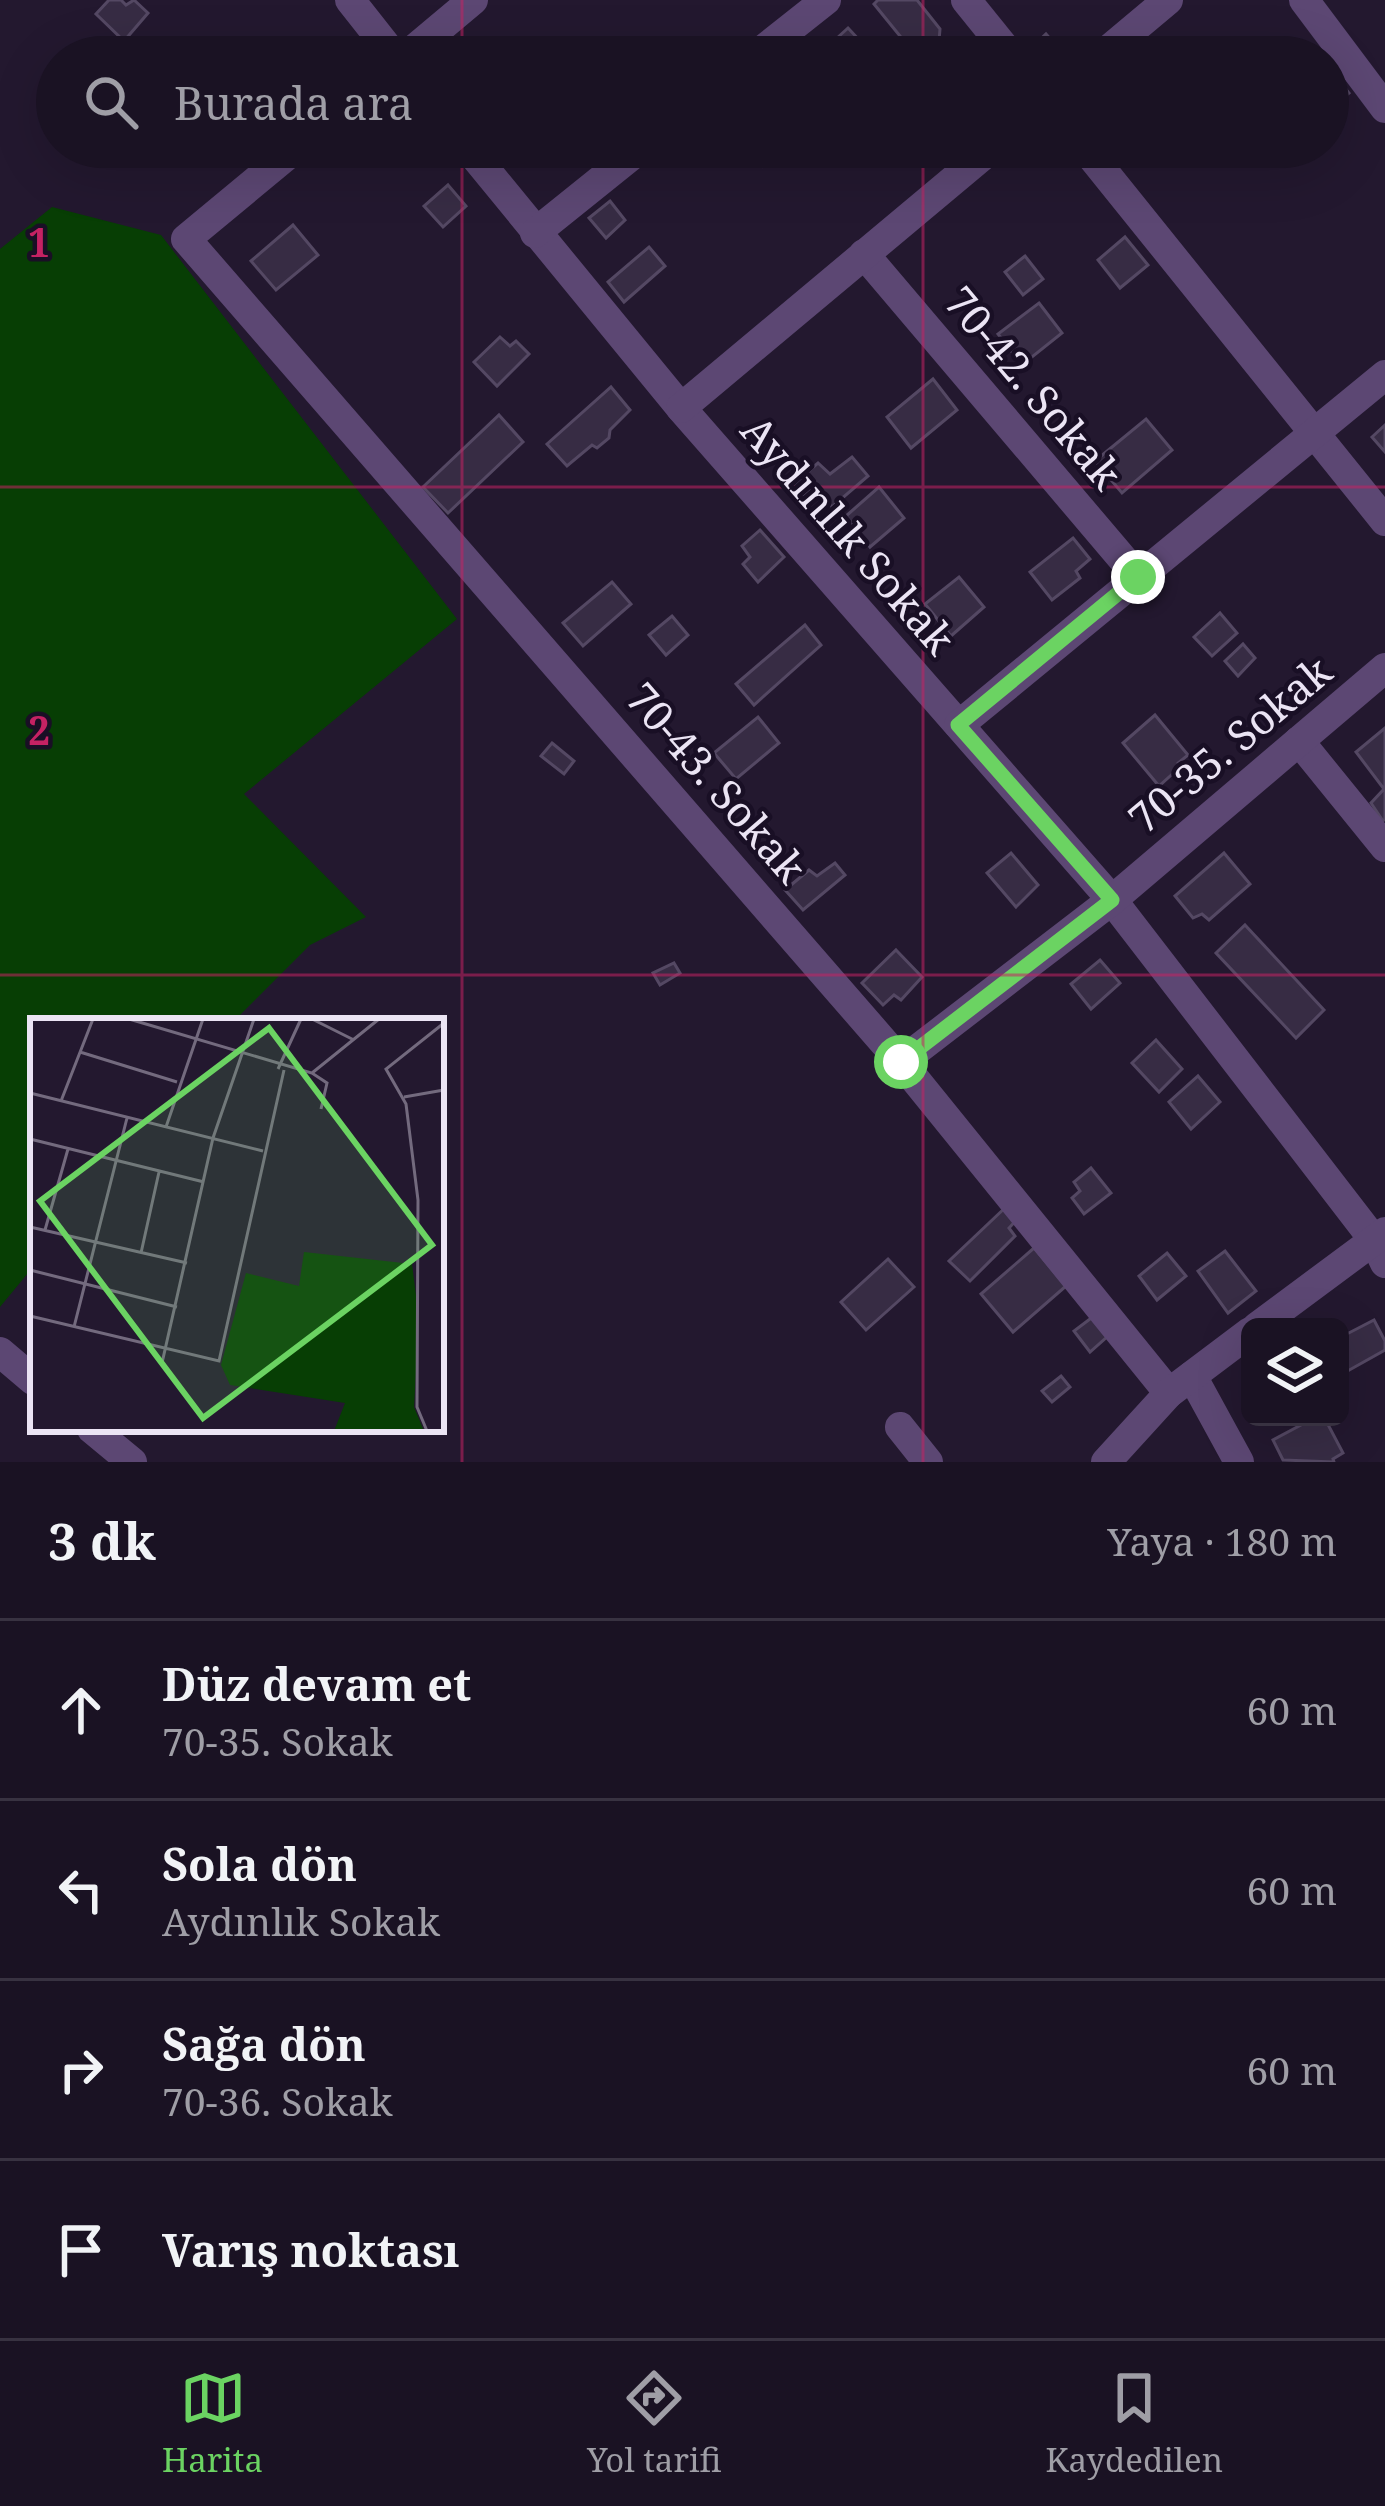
<!DOCTYPE html>
<html lang="tr">
<head>
<meta charset="utf-8">
<style>
  body { margin:0; font-family:"Noto Serif",serif; background:#272030; color:#f1f3f6 }
  .controls { position:absolute; right:36px; bottom:36px; display:grid; overflow:hidden; border-radius:18px; box-shadow:0 12px 48px #0002 }
  .controls button { width:108px; height:108px; display:grid; place-items:center; padding:0; border:0; border-bottom:3px solid #383241; background:#1a1223; color:#f1f3f6; font:60px sans-serif }
  .stop { position:absolute; width:36px; height:36px; margin:-27px; border:9px solid #6bd362; border-radius:50%; background:#fff }
  .stop.end { background:#6bd362; border-color:#fff; box-shadow:0 3px 12px #0008 }
  .list { margin:0; padding:0; list-style:none }
  h2 { display:flex; justify-content:space-between; align-items:center; height:156px; margin:0; padding:0 48px; font-size:51px }
  h2 small { font-size:39px; font-weight:400; color:#9f9ea6 }
  .list li { display:grid; grid-template-columns:78px 1fr auto; gap:36px; align-items:center; box-sizing:border-box; height:180px; padding:0 48px; border-top:3px solid #383241 }
  .list b { display:block; font-size:45px; white-space:nowrap }
  .list p { margin:0; font-size:39px; white-space:nowrap; color:#9f9ea6 }
  .list em { font-size:39px; font-style:normal; color:#9f9ea6 }
  .icon { flex:none; width:66px; height:66px; fill:none; stroke:currentColor; stroke-width:2; stroke-linecap:round; stroke-linejoin:round }
  .map { position:relative; flex:none; width:1385px; height:1462px; overflow:hidden }
  .search { position:absolute; background:#1a1223; box-shadow:0 12px 48px #0002; left:36px; right:36px; top:36px; height:132px; display:flex; align-items:center; gap:30px; box-sizing:border-box; padding:0 42px; border-radius:66px; color:#9f9ea6; font-size:45px }
  .sheet { height:876px; background:#1a1223 }
  nav { display:flex; justify-content:space-around; align-items:center; box-sizing:border-box; height:168px; border-top:3px solid #383241; background:#1a1223; font-size:33px; color:#9f9ea6 }
  nav a { display:grid; justify-items:center; gap:6px }
  nav .on { color:#6bd362 }
  .map>svg:first-child { display:block }
  .green { fill:#073e04 }
  .building { fill:#372c44; stroke:#544863; stroke-width:3 }
  .lines { fill:none; stroke-linecap:round; stroke-linejoin:round }
  .minor { stroke:#5c4773; stroke-width:30 }
  .route { stroke:#6bd362; stroke-width:15 }
  .grid { fill:none; stroke:#c42263; stroke-width:3; stroke-opacity:0.55 }
  .labels { text-anchor:middle; stroke-width:9; stroke-linejoin:round; paint-order:stroke }
  .street-label { font-size:42px; fill:#ebe4f4; stroke:#190f25 }
  .inset-road { fill:none; stroke:#736a7e; stroke-width:3 }
  .view { fill:#6bd362; fill-opacity:0.15; stroke:#6bd362; stroke-width:6 }
  .inset-edge { fill:none; stroke:#ebe4f4; stroke-width:6 }
  .grid-label { font-size:39px; text-anchor:middle; font-weight:bold; fill:#c42263; stroke:#190f25; stroke-width:9; stroke-linejoin:round; paint-order:stroke }
</style>
</head>
<body>
<div class="map">
<svg width="1385" height="1462" viewBox="0 0 1385 1462">
  <rect width="100%" height="100%" fill="#23182f"/>
  <path class="green" d="M52,207L161,235L457,619L244,794L366,917L310,945L234,1021H33V1267L0,1307V249Z"/>
  <g class="building">
    <path d="M109,0H121L126,5L134,0L148,13L124,41L96,14Z"/>
    <path d="M878,0H917L940,29L939,41L917,57L874,4Z"/>
    <path d="M848,28L875,57H828L823,51Z"/>
    <path d="M1046,34L1063,53L1059,57H1033L1028,51Z"/>
    <path d="M1328,67L1349,93L1328,111Z"/>
    <path d="M748,147H786L763,166Z"/>
    <path d="M448,185L466,206L443,227L424,206Z"/>
    <path d="M610,201L625,220L606,238L589,218Z"/>
    <path d="M293,225L318,255L276,290L251,261Z"/>
    <path d="M1125,237L1148,265L1120,288L1098,260Z"/>
    <path d="M649,247L665,266L624,302L608,282Z"/>
    <path d="M1025,256L1043,279L1023,295L1005,272Z"/>
    <path d="M1039,303L1062,333L1022,365L998,334Z"/>
    <path d="M500,337L510,346L516,341L529,354L497,386L474,362Z"/>
    <path d="M933,379L957,410L911,448L887,417Z"/>
    <path d="M611,387L630,410L610,430L609,438L597,448L592,445L567,466L547,444Z"/>
    <path d="M499,415L523,442L448,513L423,487Z"/>
    <path d="M1146,419L1172,450L1122,493L1095,461Z"/>
    <path d="M1385,425V452L1372,437Z"/>
    <path d="M852,457L868,476L832,507L814,488L800,499L790,487L818,463L830,474Z"/>
    <path d="M879,487L904,518L870,547L846,516Z"/>
    <path d="M760,530L784,557L758,582L743,564L750,557L742,546Z"/>
    <path d="M1073,538L1090,559L1076,571L1080,578L1052,600L1030,572Z"/>
    <path d="M959,577L984,607L951,636L925,604Z"/>
    <path d="M612,582L631,604L583,646L563,623Z"/>
    <path d="M1220,613L1237,633L1212,656L1194,637Z"/>
    <path d="M672,616L688,635L666,655L649,635Z"/>
    <path d="M805,625L821,645L754,705L736,684Z"/>
    <path d="M1243,644L1255,658L1238,676L1225,661Z"/>
    <path d="M1155,715L1188,755L1178,763L1179,768L1159,786L1123,743Z"/>
    <path d="M758,717L779,743L736,779L714,753Z"/>
    <path d="M1385,728V819L1383,821L1371,803L1384,789L1356,752Z"/>
    <path d="M552,743L574,761L564,774L541,756Z"/>
    <path d="M1011,853L1038,885L1016,907L987,873Z"/>
    <path d="M1224,853L1250,884L1209,920L1202,914L1193,918L1175,896Z"/>
    <path d="M835,863L845,875L803,910L785,890L809,870L817,876Z"/>
    <path d="M1245,925L1324,1010L1296,1038L1216,953Z"/>
    <path d="M896,950L922,977L901,1000L894,995L883,1005L862,983Z"/>
    <path d="M1100,960L1120,983L1091,1009L1071,984Z"/>
    <path d="M674,963L680,973L660,985L653,973Z"/>
    <path d="M1156,1040L1182,1069L1159,1092L1132,1063Z"/>
    <path d="M1198,1076L1220,1102L1191,1129L1169,1102Z"/>
    <path d="M1091,1168L1111,1193L1084,1214L1072,1198L1080,1191L1074,1182Z"/>
    <path d="M1008,1205L1020,1216L1009,1228L1015,1236L970,1281L949,1261Z"/>
    <path d="M1034,1248L1066,1286L1013,1332L981,1294Z"/>
    <path d="M1225,1251L1256,1291L1228,1313L1198,1271Z"/>
    <path d="M1167,1253L1186,1276L1157,1300L1139,1276Z"/>
    <path d="M888,1259L914,1287L866,1330L841,1302Z"/>
    <path d="M1094,1316L1108,1336L1090,1352L1074,1331Z"/>
    <path d="M1374,1320L1385,1341V1350L1344,1373L1340,1365V1335L1343,1336Z"/>
    <path d="M1061,1376L1070,1387L1052,1402L1042,1391Z"/>
    <path d="M1316,1417H1324L1343,1453L1333,1459L1334,1462L1283,1460L1273,1440Z"/>
  </g>
  <g class="lines">
    <g class="minor">
      <path d="M350,0L395,57"/>
      <path d="M966,0L1012,57"/>
      <path d="M1304,0L1385,108"/>
      <path d="M405,57L473,0"/>
      <path d="M754,57L826,0"/>
      <path d="M1100,57L1168,0"/>
      <path d="M297,147L186,239L901,1062L1169,1393"/>
      <path d="M467,147L681,408L1112,900L1374,1240L1385,1263"/>
      <path d="M1084,147L1385,521"/>
      <path d="M535,233L642,147"/>
      <path d="M864,254L1138,577"/>
      <path d="M681,408L993,147"/>
      <path d="M959,725L1385,375"/>
      <path d="M1299,741L1385,847"/>
      <path d="M901,1062L1112,900L1385,668"/>
      <path d="M1257,1327L1385,1232"/>
      <path d="M0,1352L33,1380"/>
      <path d="M1192,1376L1239,1462"/>
      <path d="M900,1427L928,1462"/>
      <path d="M92,1429L132,1462"/>
      <path d="M1106,1462L1169,1393L1250,1332"/>
    </g>
  </g>
  <g class="lines">
    <path class="route" d="M901,1062L1112,900L958,725L1138,577"/>
  </g>
  <path class="grid" d="M462,0V57M923,0V57M462,147V1462M923,147V1462M0,487H1385M0,975H1385"/>
  <g class="labels">
    <g class="street-label">
      <text transform="translate(1033 388) rotate(50)" y="15">70-42. Sokak</text>
      <text transform="translate(848 535) rotate(49)" y="15">Aydınlık Sokak</text>
      <text transform="translate(1230 745) rotate(-40)" y="15">70-35. Sokak</text>
      <text transform="translate(716 783) rotate(49)" y="15">70-43. Sokak</text>
    </g>
  </g>
  <g transform="translate(30 1018)">
    <rect width="414" height="414" fill="#23182f"/>
    <path d="M274,234L382,246L389,301L384,389L394,413H304L315,385L200,367L191,347L216,255L269,268Z" fill="#073e04"/>
    <path class="inset-road" d="M99,1L282,55L297,65L291,91M282,1L324,22M50,34L147,64M248,51L271,1M282,55L349,1M0,75L233,133M374,79L414,72M31,83L63,1M136,109L173,1M0,121L174,164M0,209L157,245M15,212L38,131M111,235L129,154M0,252L147,289M0,298L189,343L254,52M44,309L97,100M132,345L183,120L224,1M397,413L387,389L388,182L376,86L356,51L414,5"/>
    <path class="view" d="M239,10L402,227L173,400L10,183Z"/>
    <rect width="414" height="414" class="inset-edge"/>
  </g>
  <g class="grid-label">
    <text x="39" y="257">1</text>
    <text x="39" y="745">2</text>
  </g>
</svg>
<div class="controls">
<button><svg class="icon" aria-label="layers" viewBox="0 0 24 24"><path d="M12 4l9 5-9 5-9-5zM3 14l9 5 9-5"/></svg></button>
</div>
<div class="stop" style="left:901px;top:1062px"></div>
<div class="stop end" style="left:1138px;top:577px"></div>
<div class="search"><svg class="icon" aria-label="search" viewBox="0 0 24 24"><circle cx="10" cy="10" r="6"/><path d="M15 15l6 6"/></svg>Burada ara</div>
</div>
<section class="sheet">
<h2>3 dk<small>Yaya · 180 m</small></h2>
<ul class="list">
<li><svg class="icon" aria-label="ahead" viewBox="0 0 24 24"><path d="M12 20V5M6 11l6-6 6 6"/></svg><div><b>Düz devam et</b><p>70-35. Sokak</p></div><em>60 m</em></li>
<li><svg class="icon" aria-label="left" viewBox="0 0 24 24"><path d="M17 20v-9H6M10 6l-5 5 5 5"/></svg><div><b>Sola dön</b><p>Aydınlık Sokak</p></div><em>60 m</em></li>
<li><svg class="icon" aria-label="right" viewBox="0 0 24 24"><path d="M7 20v-9h11M14 6l5 5-5 5"/></svg><div><b>Sağa dön</b><p>70-36. Sokak</p></div><em>60 m</em></li>
<li><svg class="icon" aria-label="arrive" viewBox="0 0 24 24"><path d="M6 21V4h12l-3 4 3 4H6"/></svg><div><b>Varış noktası</b></div></li>
</ul>
</section>
<nav>
<a class="on"><svg class="icon" aria-label="map" viewBox="0 0 24 24"><path d="M3 6l6-2 6 2 6-2v14l-6 2-6-2-6 2zM9 4v14M15 6v14"/></svg>Harita</a>
<a><svg class="icon" aria-label="directions" viewBox="0 0 24 24"><path d="M12 3l9 9-9 9-9-9zM9 14v-3h6M13 9l2 2-2 2"/></svg>Yol tarifi</a>
<a><svg class="icon" aria-label="saved" viewBox="0 0 24 24"><path d="M7 4h10v16l-5-4-5 4z"/></svg>Kaydedilen</a>
</nav>
</body>
</html>
